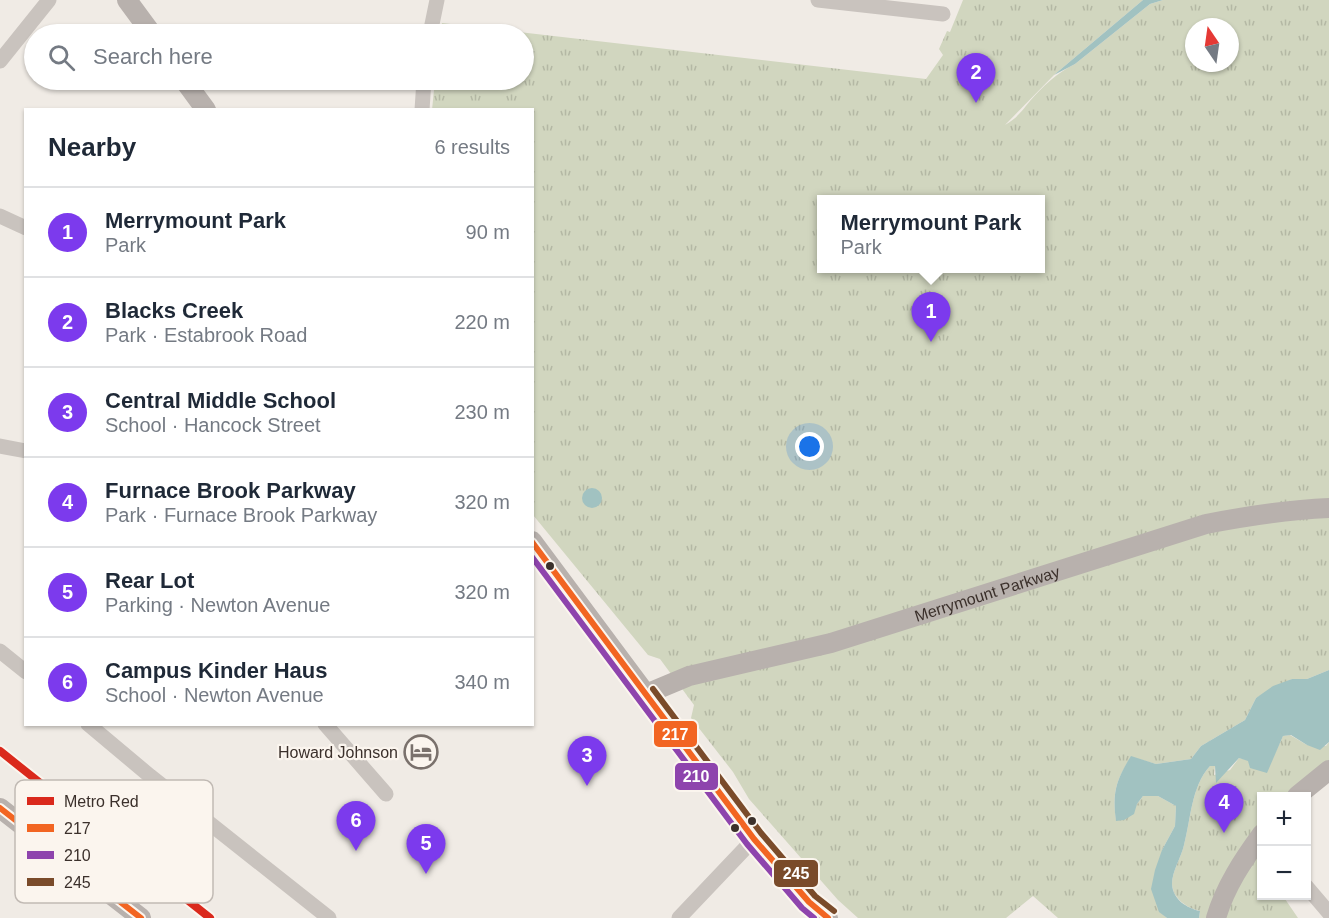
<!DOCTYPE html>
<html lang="en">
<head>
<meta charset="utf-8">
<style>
  body { margin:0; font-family:Arial,sans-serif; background:#f6f6f7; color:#1f2937 }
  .controls { position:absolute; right:18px; bottom:18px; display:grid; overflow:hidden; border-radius:0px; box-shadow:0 2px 4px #0004 }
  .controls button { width:54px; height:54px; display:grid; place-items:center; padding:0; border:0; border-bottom:2px solid #e0e1e3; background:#fff; color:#1f2937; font:30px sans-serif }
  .compass { position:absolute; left:1185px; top:18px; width:54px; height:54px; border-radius:50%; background:#fff; box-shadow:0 2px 4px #0004; rotate:347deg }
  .you { position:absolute; left:810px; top:447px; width:21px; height:21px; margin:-15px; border:4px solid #fff; border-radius:50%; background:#1a73e8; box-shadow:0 0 0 9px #1a73e833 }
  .badge { display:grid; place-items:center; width:39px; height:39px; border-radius:50%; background:#7c3aed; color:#fff; font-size:20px; font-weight:700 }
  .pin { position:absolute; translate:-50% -50px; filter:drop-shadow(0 2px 3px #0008) }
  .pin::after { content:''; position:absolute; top:32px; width:21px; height:18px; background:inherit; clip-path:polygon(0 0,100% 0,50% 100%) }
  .popup { position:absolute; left:817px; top:195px; width:228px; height:78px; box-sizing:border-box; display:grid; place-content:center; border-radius:0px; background:#fff; filter:drop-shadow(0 2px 4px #0005); font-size:20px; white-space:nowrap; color:#747a83 }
  .popup b { font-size:22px; color:#1f2937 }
  .popup::after { content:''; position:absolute; left:50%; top:100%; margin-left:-12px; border:12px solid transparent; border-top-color:#fff }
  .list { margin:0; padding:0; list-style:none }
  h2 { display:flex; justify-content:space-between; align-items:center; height:78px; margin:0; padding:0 24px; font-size:26px }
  h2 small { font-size:20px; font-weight:400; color:#747a83 }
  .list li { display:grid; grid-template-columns:39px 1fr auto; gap:18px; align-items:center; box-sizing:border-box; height:90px; padding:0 24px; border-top:2px solid #e0e1e3 }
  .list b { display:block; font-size:22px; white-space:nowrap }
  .list p { margin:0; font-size:20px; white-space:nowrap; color:#747a83 }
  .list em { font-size:20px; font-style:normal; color:#747a83 }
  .icon { flex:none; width:33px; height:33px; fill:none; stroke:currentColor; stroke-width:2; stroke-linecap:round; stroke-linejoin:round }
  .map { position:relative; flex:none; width:1329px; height:918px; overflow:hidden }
  .search { position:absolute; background:#fff; box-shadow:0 2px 4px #0004; left:24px; top:24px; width:510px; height:66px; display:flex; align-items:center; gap:15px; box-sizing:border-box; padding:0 21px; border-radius:33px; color:#747a83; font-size:22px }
  .panel { position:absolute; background:#fff; box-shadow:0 2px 4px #0004; left:24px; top:108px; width:510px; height:618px; border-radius:0px }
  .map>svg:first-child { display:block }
  .park { fill:url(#park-tufts); fill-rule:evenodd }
  .water { fill:#a1c2c1 }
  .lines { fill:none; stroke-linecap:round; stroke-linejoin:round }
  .minor { stroke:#c9c3be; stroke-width:15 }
  .major { stroke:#b8b1ad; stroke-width:20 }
  .bus-1-casing { stroke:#fbf5ee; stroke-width:10 }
  .bus-2-casing { stroke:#fbf5ee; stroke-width:10 }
  .bus-3-casing { stroke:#fbf5ee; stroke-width:10 }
  .bus-1 { stroke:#f26522; stroke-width:6 }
  .bus-2 { stroke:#8e44ad; stroke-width:6 }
  .bus-3 { stroke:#7a4b2a; stroke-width:6 }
  .metro-1-casing { stroke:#fbf5ee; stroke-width:12 }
  .metro-1 { stroke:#da291c; stroke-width:8 }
  .bus-dot { fill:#3b302b; stroke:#fbf5ee; stroke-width:2 }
  .labels { text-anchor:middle; stroke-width:4.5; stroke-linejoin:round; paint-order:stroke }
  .street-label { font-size:16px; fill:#3b302b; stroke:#fbf5ee }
  .poi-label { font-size:16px; fill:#3b302b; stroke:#fbf5ee; text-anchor:end }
  .key { fill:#fbf5ee; stroke:#c1bab4; stroke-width:1.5 }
  .key-label { font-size:16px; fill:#3b302b }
  .line-badge { stroke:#fbf5ee; stroke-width:2 }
  .badge-label { font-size:16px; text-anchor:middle; font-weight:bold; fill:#fff }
</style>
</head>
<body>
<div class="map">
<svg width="1329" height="918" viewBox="0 0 1329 918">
  <defs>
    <pattern id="park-tufts" width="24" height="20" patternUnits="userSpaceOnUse" patternTransform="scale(1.5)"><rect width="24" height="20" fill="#d1d6bf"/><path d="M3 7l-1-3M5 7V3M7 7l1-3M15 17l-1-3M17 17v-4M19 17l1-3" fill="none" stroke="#b4b8a4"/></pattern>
  </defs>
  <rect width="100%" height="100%" fill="#f0ebe5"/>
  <g class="park">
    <path d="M963,0H1143L1054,75L1005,125C1018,117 1021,112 1030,101C1042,87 1058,72 1075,64L1150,4L1163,0H1329V670L1307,679H1292L1256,698L1245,720L1201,746L1191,759L1156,764L1131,757C1116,780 1112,793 1116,820L1137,804L1143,796H1158L1176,806L1175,826L1162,850L1159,911L1167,918H1058L1033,896L1006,918H858L838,900L749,799L733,772L691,718L694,705L660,659L648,655L533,515L532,110H432L435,80H524V34H441L442,23L926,79L943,55L939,49L947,31L950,32ZM1194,27H1230V63H1194ZM822,200H1040V268H822Z"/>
    <path d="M1290,735L1307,745L1326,746L1329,742V778L1306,796H1262V896H1283L1298,918H1199L1200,911C1187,908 1173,899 1172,884C1172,871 1181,858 1184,845C1191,819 1191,787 1210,766H1215L1214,775L1230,770L1239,758L1270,764L1283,736Z"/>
  </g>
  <g class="water">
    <path d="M1143,0H1163L1150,4L1075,64L1054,75Z"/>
    <circle cx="592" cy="498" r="10"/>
    <path d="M1329,670V742L1320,750L1307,745L1291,735L1283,736L1267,773L1250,768L1248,761L1239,758L1216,783L1215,766H1210C1191,787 1191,819 1184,845C1181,858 1172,871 1172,884C1173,900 1187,908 1200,911L1199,918H1167L1159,912L1151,889L1155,870L1162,850L1175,826L1176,806L1158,796H1143L1137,804L1134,814L1124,820L1116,821C1112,793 1116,780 1131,756L1156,764L1191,759L1201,746L1245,720L1256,698L1273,686L1292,679H1307Z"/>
  </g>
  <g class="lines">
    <g class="minor">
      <path d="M818,0L943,14"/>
      <path d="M430,34L437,0"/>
      <path d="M0,61L49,0"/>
      <path d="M422,110L424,80"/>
      <path d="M0,216L26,228"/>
      <path d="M0,446L26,451"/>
      <path d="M0,651L26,672"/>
      <path d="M88,724L150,776L329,918"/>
      <path d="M325,724L386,794"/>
      <path d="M1306,886L1329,913"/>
      <path d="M679,918L754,839"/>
    </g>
    <g class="major">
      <path d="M127,0L152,34"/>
      <path d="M184,80L206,110"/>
      <path d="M532,541L754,839L809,902L828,918"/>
      <path id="s1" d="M646,694L689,676L831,643L1206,524C1247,516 1287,510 1329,508"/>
      <path d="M1297,796L1329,770"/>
      <path d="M0,808L141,918"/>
      <path d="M1216,918C1225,887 1243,860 1262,834"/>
    </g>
    <defs>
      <g id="bus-1">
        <path d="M532,542L754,839L809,902L828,918"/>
        <path d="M0,808L141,918"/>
      </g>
      <path id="bus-2" d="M532,557L747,844L802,908L814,918"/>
      <path id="bus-3" d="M653,689L761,833L815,896L834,911"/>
    </defs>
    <use href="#bus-1" class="bus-1-casing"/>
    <use href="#bus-2" class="bus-2-casing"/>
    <use href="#bus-3" class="bus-3-casing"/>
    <use href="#bus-1" class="bus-1"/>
    <use href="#bus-2" class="bus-2"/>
    <use href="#bus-3" class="bus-3"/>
    <defs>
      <path id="metro-1" d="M0,751L210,918"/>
    </defs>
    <use href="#metro-1" class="metro-1-casing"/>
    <use href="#metro-1" class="metro-1"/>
  </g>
  <defs>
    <symbol id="hotel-ring" viewBox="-11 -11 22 22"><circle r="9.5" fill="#fbf5ee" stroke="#7a716c" stroke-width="1.5"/><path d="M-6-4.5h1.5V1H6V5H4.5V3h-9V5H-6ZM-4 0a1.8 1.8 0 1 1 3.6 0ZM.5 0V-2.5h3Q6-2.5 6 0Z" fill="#7a716c"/></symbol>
  </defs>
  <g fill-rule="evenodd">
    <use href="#hotel-ring" x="402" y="733" width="38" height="38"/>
  </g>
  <g class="bus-dot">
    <circle cx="550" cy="566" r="5"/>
    <circle cx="752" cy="821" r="5"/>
    <circle cx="735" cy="828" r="5"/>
  </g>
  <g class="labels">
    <g class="street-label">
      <text dy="6" stroke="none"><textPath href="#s1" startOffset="356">Merrymount Parkway</textPath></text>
    </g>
    <g class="poi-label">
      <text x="398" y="758">Howard Johnson</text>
    </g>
  </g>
  <rect x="15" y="780" width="198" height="123" rx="9" class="key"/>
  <rect x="27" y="797" width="27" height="8" fill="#da291c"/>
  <rect x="27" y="824" width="27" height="8" fill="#f26522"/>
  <rect x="27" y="851" width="27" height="8" fill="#8e44ad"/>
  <rect x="27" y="878" width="27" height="8" fill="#7a4b2a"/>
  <g class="key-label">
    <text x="64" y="807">Metro Red</text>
    <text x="64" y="834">217</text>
    <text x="64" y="861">210</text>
    <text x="64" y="888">245</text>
  </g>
  <g class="line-badge">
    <rect x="653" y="720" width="45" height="28" rx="6" fill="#f26522"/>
    <rect x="674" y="762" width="45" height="29" rx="6" fill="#8e44ad"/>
    <rect x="773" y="859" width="46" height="29" rx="6" fill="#7a4b2a"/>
  </g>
  <g class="badge-label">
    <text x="675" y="740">217</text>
    <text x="696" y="782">210</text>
    <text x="796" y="879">245</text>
  </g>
</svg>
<div class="controls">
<button>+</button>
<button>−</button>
</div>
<svg class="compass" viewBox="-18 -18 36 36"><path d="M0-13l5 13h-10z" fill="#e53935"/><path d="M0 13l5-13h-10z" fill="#747a83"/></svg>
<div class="you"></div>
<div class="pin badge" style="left:931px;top:342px">1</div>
<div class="popup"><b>Merrymount Park</b>Park</div>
<div class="pin badge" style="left:976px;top:103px">2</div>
<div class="pin badge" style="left:587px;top:786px">3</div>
<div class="pin badge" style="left:1224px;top:833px">4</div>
<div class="pin badge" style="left:426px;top:874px">5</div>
<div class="pin badge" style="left:356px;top:851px">6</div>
<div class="search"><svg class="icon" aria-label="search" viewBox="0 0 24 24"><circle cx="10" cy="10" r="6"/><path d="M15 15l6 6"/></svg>Search here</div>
<section class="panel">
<h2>Nearby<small>6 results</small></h2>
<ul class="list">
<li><span class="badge">1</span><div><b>Merrymount Park</b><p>Park</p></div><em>90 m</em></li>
<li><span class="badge">2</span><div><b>Blacks Creek</b><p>Park · Estabrook Road</p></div><em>220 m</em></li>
<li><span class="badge">3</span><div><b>Central Middle School</b><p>School · Hancock Street</p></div><em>230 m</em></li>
<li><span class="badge">4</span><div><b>Furnace Brook Parkway</b><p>Park · Furnace Brook Parkway</p></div><em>320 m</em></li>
<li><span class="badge">5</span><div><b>Rear Lot</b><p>Parking · Newton Avenue</p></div><em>320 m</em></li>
<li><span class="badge">6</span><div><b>Campus Kinder Haus</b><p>School · Newton Avenue</p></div><em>340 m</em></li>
</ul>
</section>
</div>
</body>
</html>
